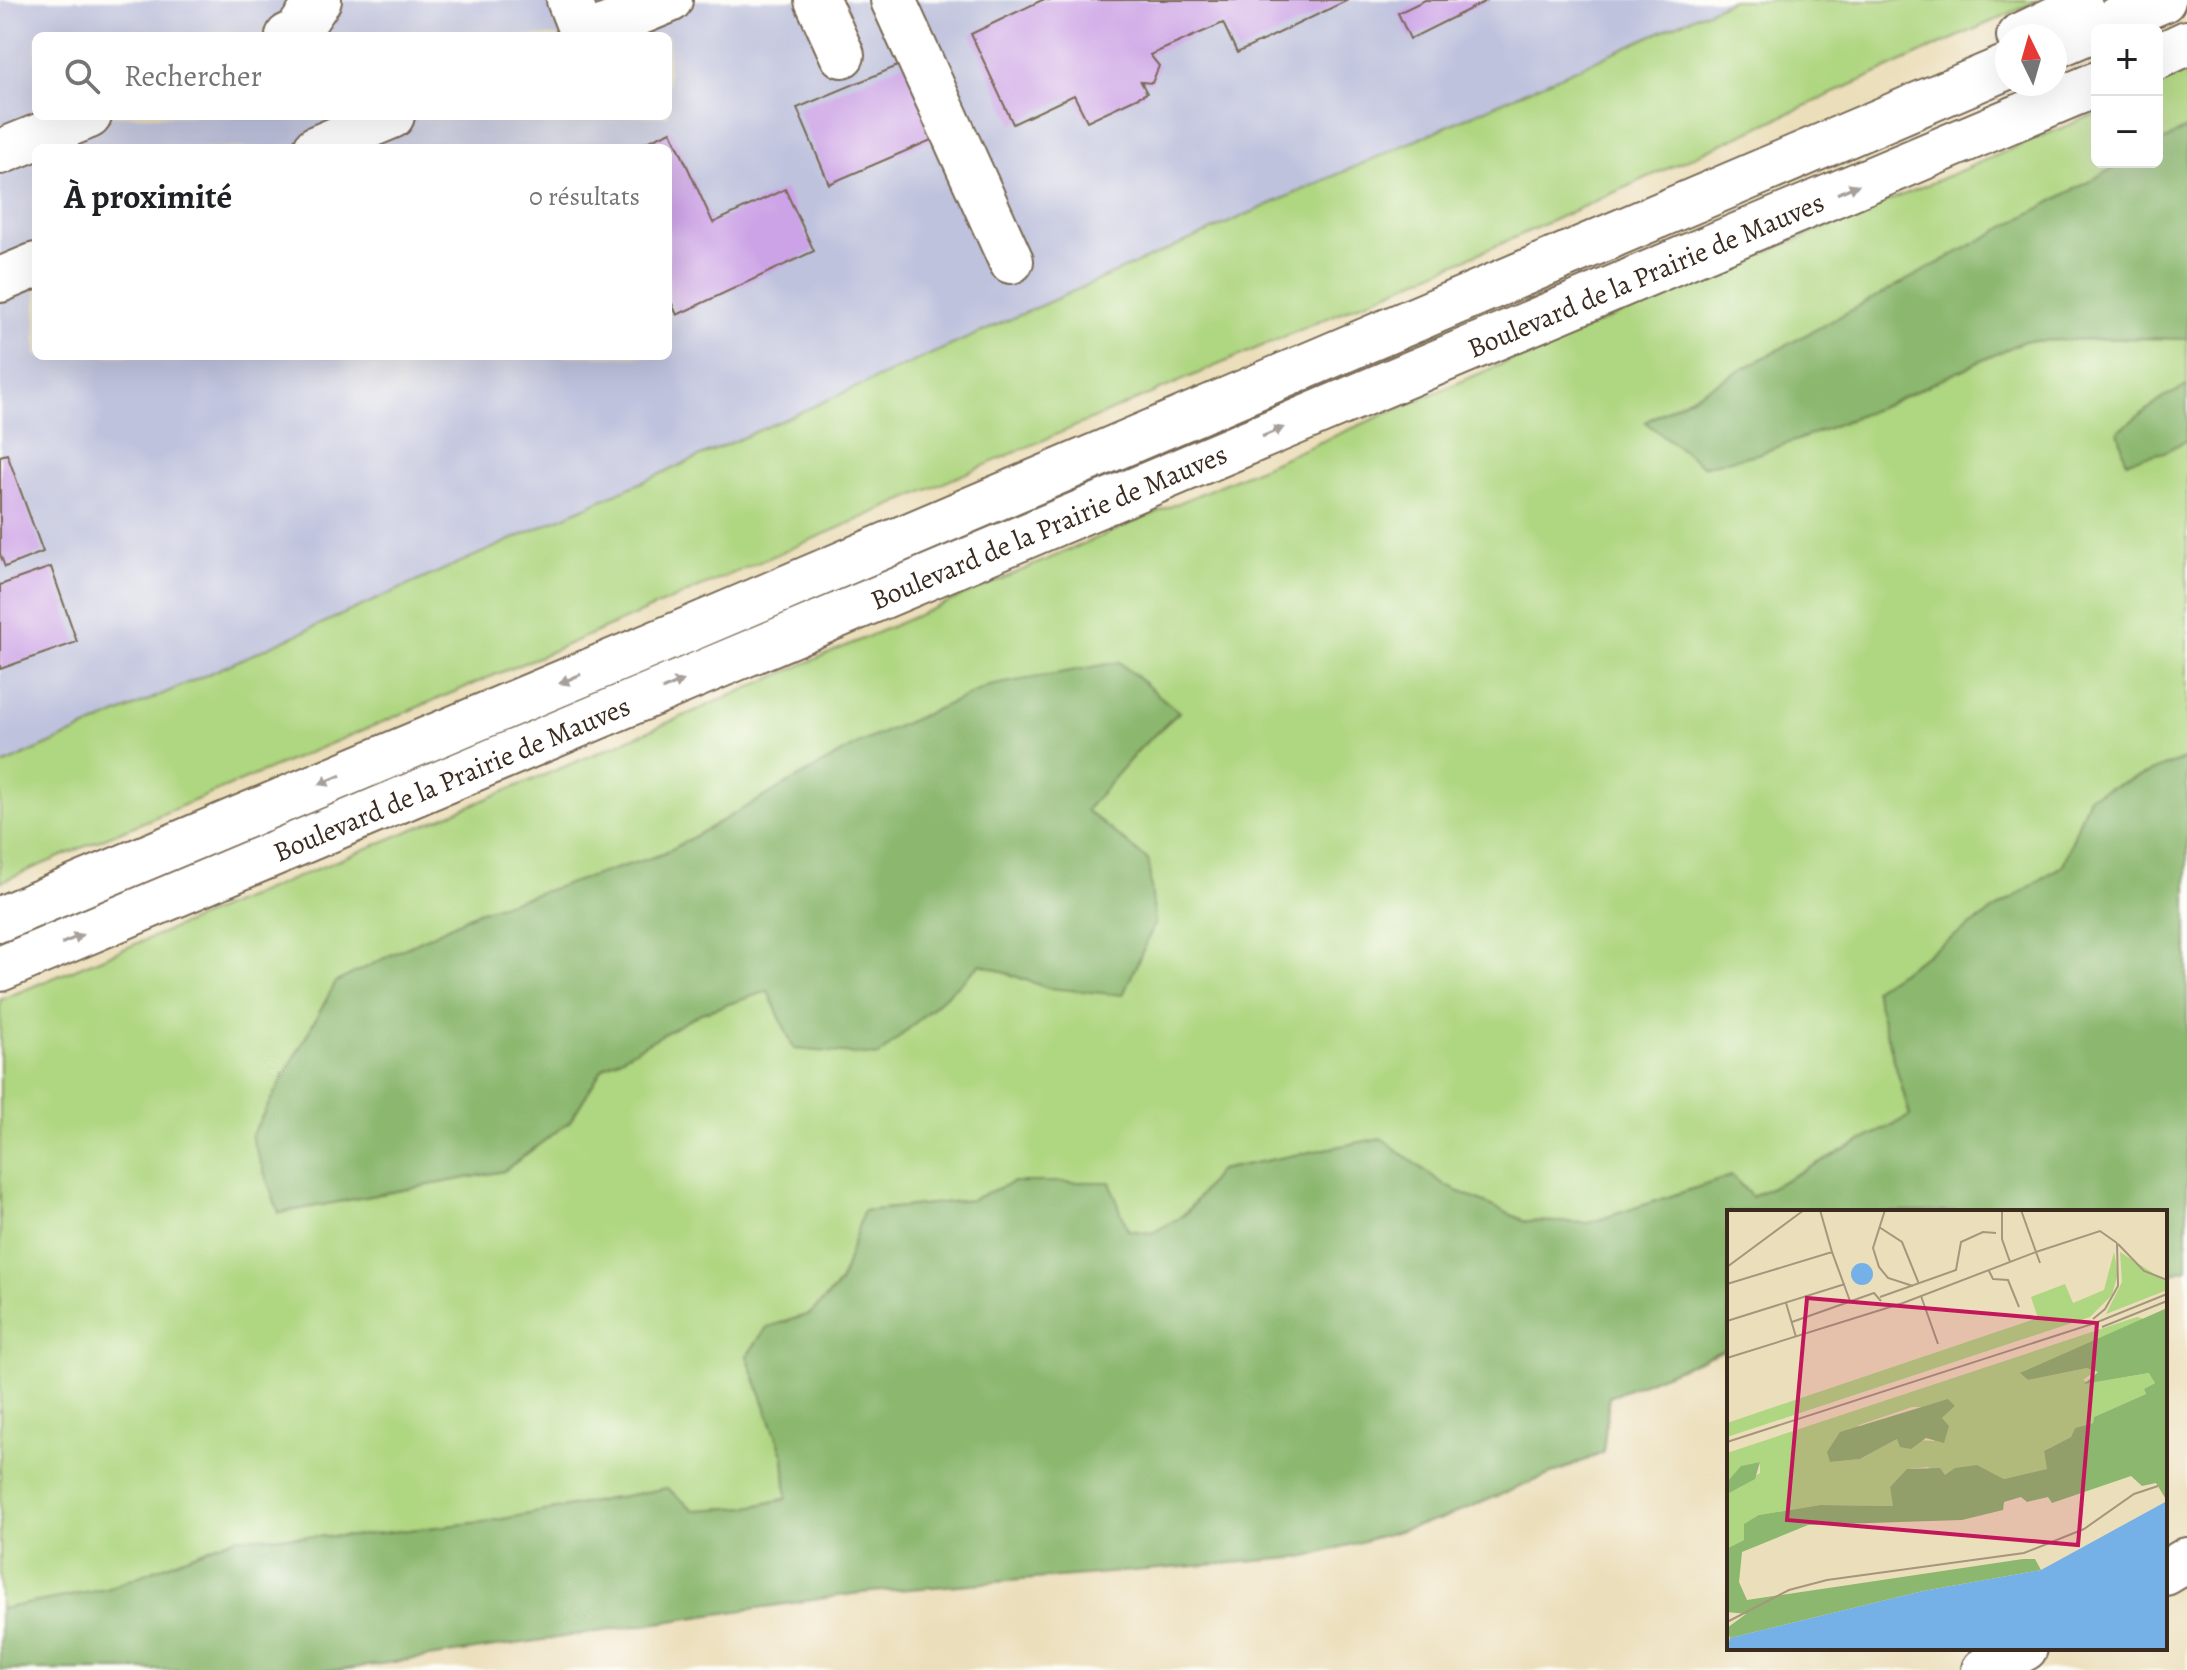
<!DOCTYPE html>
<html lang="fr">
<head>
<meta charset="utf-8">
<style>
  body { margin:0; font-family:Alegreya,serif; background:#f6f6f6; color:#202124 }
  .controls { position:absolute; right:24px; top:24px; display:grid; overflow:hidden; border-radius:12px; box-shadow:0 8px 32px #0002 }
  .controls button { width:72px; height:72px; display:grid; place-items:center; padding:0; border:0; border-bottom:2px solid #e0e0e0; background:#fff; color:#202124; font:40px sans-serif }
  .compass { position:absolute; left:1995px; top:24px; width:72px; height:72px; border-radius:50%; background:#fff; box-shadow:0 8px 32px #0002; rotate:355deg }
  .list { margin:0; padding:0; list-style:none }
  h2 { display:flex; justify-content:space-between; align-items:center; height:104px; margin:0; padding:0 32px; font-size:34px }
  h2 small { font-size:26px; font-weight:400; color:#757577 }
  .icon { flex:none; width:44px; height:44px; fill:none; stroke:currentColor; stroke-width:2; stroke-linecap:round; stroke-linejoin:round }
  .map { position:relative; flex:none; width:2187px; height:1670px; overflow:hidden }
  .search { position:absolute; background:#fff; box-shadow:0 8px 32px #0002; left:32px; top:32px; width:640px; height:88px; display:flex; align-items:center; gap:20px; box-sizing:border-box; padding:0 28px; border-radius:12px; color:#757577; font-size:30px }
  .panel { position:absolute; background:#fff; box-shadow:0 8px 32px #0002; left:32px; top:144px; width:640px; height:216px; border-radius:12px }
  .map>svg:first-child { display:block }
  .industrial { fill:#bfc2dd; fill-rule:evenodd }
  .green { fill:#afd680; stroke:#75804f; stroke-width:2; fill-rule:evenodd }
  .forest { fill:#8bb76e; stroke:#637046; stroke-width:2 }
  .building { fill:#cca3e6 }
  .lines { fill:none; stroke-linecap:round; stroke-linejoin:round }
  .minor-casing { stroke:#796955; stroke-width:48 }
  .major-casing { stroke:#796955; stroke-width:48 }
  .minor { stroke:#fff; stroke-width:44 }
  .major { stroke:#fff; stroke-width:44 }
  .oneway { fill:#a79f9a }
  .labels { text-anchor:middle; stroke-width:6; stroke-linejoin:round; paint-order:stroke }
  .street-label { font-size:28px; fill:#3b2a1e; stroke:#fdfcf7 }
  .inset-road { fill:none; stroke:#a5967c; stroke-width:2 }
  .view { fill:#c2185b; fill-opacity:0.15; stroke:#c2185b; stroke-width:4 }
  .inset-edge { fill:none; stroke:#3b2a1e; stroke-width:4 }
</style>
</head>
<body>
<div class="map">
<svg width="2187" height="1670" viewBox="0 0 2187 1670">
  <rect width="100%" height="100%" fill="#fdfcf7"/>
  <filter id="ink" filterUnits="userSpaceOnUse"><feTurbulence type="fractalNoise" baseFrequency=".0125" numOctaves="2"/><feDisplacementMap in="SourceGraphic" scale="16" xChannelSelector="R" yChannelSelector="G"/><feConvolveMatrix kernelMatrix="1 2 1 2 8 2 1 2 1" color-interpolation-filters="sRGB"/></filter>
  <filter id="wash" filterUnits="userSpaceOnUse"><feTurbulence type="fractalNoise" baseFrequency=".006" numOctaves="4" result="noise"/><feDisplacementMap in="SourceGraphic" scale="32" xChannelSelector="R" yChannelSelector="G"/><feGaussianBlur stdDeviation="1.8" result="paint"/><feColorMatrix in="noise" values="0 0 0 0 0 0 0 0 0 0 0 0 0 0 0 0 0 1.4 0 .05"/><feComposite in="paint" operator="in"/></filter>
  <g filter="url(#wash)">
    <rect width="100%" height="100%" fill="#ebdeba"/>
    <path class="industrial" d="M0,0H1732L0,766ZM36,36H668V116H36ZM36,148H668V356H36Z"/>
    <g class="green">
      <path d="M1732,0H2039L1507,241L545,654L0,882V766Z"/>
      <path d="M2187,71V128L2157,145V85Z"/>
      <path d="M2097,113V162H2125L1645,422L1703,466L1757,454L1808,436L1888,404L2024,341L2138,338L2187,339V386L2163,398L2118,431L2164,452L2187,440V758L2089,796L2063,865L1874,989L1910,1116L1752,1197L1732,1176L1589,1223L1525,1221L1446,1186L1381,1138L1219,1170C1202,1192 1181,1226 1152,1233C1131,1238 1038,1193 1013,1182L971,1200L864,1211L840,1283L810,1314L767,1327L747,1356L784,1457L787,1498L749,1507L694,1510L667,1488L492,1521L354,1536L237,1537L107,1589L0,1609V1000L595,754L1488,370ZM1178,713L1141,747L1086,810L1048,988L981,964L878,1056L768,991L701,1013L603,1068L570,1121L504,1171L279,1213L478,912L663,854L860,743Z"/>
    </g>
    <g class="forest">
      <path d="M2187,128V339L2138,338L2024,341L1888,404L1808,436L1757,454L1703,466L1645,422L2125,162H2157V145Z"/>
      <path d="M2187,386V440L2164,452L2126,461L2118,431L2163,398Z"/>
      <path d="M1119,662L1179,712L1141,747L1086,810L1148,860L1155,923L1123,995L1048,988L981,964L878,1056L794,1049L768,991L701,1013L603,1068L570,1121L504,1171L279,1213L251,1136L336,982L478,912L663,854L860,743L989,686Z"/>
      <path d="M2187,758V1269L2165,1275V1212H1729V1348L1609,1397L1603,1453L1441,1519L1307,1557L859,1593L341,1670H0V1609L107,1589L237,1537L354,1536L492,1521L667,1488L694,1510L749,1507L787,1499L784,1457L747,1356L767,1327L810,1314L840,1284L863,1211L971,1200L1013,1182H1110L1128,1230L1152,1233L1187,1213L1219,1170L1381,1138L1446,1186L1525,1221L1589,1223L1732,1176L1752,1197L1910,1116L1874,989L2063,865L2089,796Z"/>
    </g>
    <g id="blocks">
      <g class="building">
        <path d="M1042,0H1348L1237,53L1223,23L1150,55L1159,66L1152,83L1141,82L1147,93L1087,121L1074,95L1013,124L971,34Z"/>
        <path d="M1425,0H1488L1410,39L1398,13Z"/>
        <path d="M907,62L943,135L829,184L797,108Z"/>
        <path d="M671,131L713,223L785,189L814,251L677,315L668,295V148H633Z"/>
        <path d="M7,454L43,552L5,567L0,554V456Z"/>
        <path d="M51,567L77,642L0,669V585Z"/>
      </g>
    </g>
  </g>
  <g filter="url(#ink)">
    <use href="#blocks" fill-opacity="0" stroke="#796955" stroke-width="2"/>
    <g class="lines">
      <defs>
        <g id="minor">
          <path d="M569,0L583,36L670,0"/>
          <path d="M817,0L842,55"/>
          <path d="M893,0L1011,261"/>
          <path d="M288,36L297,32L319,0"/>
          <path d="M316,148L392,116"/>
          <path d="M0,152L89,116"/>
          <path d="M0,280L36,265"/>
          <path d="M2165,1573L2187,1560"/>
          <path d="M1984,1670L2025,1648"/>
        </g>
        <g id="major">
          <path d="M2019,36L2080,7"/>
          <path d="M2055,46L2163,0"/>
          <path d="M2157,57L2187,43"/>
          <path d="M0,919L678,634L2007,67"/>
          <path id="s1" d="M0,969L2097,84"/>
        </g>
      </defs>
      <use href="#minor" class="minor-casing"/>
      <use href="#major" class="major-casing"/>
      <use href="#minor" class="minor"/>
      <use href="#major" class="major"/>
    </g>
    <defs><path id="oneway-solid" d="M-6-.8H1V-3.2L6.5 0L1 3.2V.8H-6Z" transform="scale(2)"/></defs>
    <g class="oneway">
      <use href="#oneway-solid" transform="translate(1848 189) rotate(-23)"/>
      <use href="#oneway-solid" transform="translate(1273 432) rotate(-23)"/>
      <use href="#oneway-solid" transform="translate(570 679) rotate(157)"/>
      <use href="#oneway-solid" transform="translate(673 685) rotate(-23)"/>
      <use href="#oneway-solid" transform="translate(330 780) rotate(157)"/>
      <use href="#oneway-solid" transform="translate(72 939) rotate(-23)"/>
    </g>
  </g>
  <g class="labels">
    <g class="street-label">
      <text dy="10" stroke="none"><textPath href="#s1" startOffset="1786">Boulevard de la Prairie de Mauves</textPath></text>
      <text dy="10" stroke="none"><textPath href="#s1" startOffset="1138">Boulevard de la Prairie de Mauves</textPath></text>
      <text dy="10" stroke="none"><textPath href="#s1" startOffset="490">Boulevard de la Prairie de Mauves</textPath></text>
    </g>
  </g>
  <g transform="translate(1727 1210)">
    <rect width="440" height="440" fill="#ebdeba"/>
    <path d="M387,42L391,63L385,85L363,107L0,227V213L311,108L304,87L338,74L346,93L377,80ZM393,42L440,72V80L379,104L395,72ZM410,107L417,109L294,164L301,170L360,158L371,159L356,170L362,173L423,163L428,173L417,179L419,184L367,207L366,213L348,218L344,227L317,241L321,259L277,269L250,255L218,265L201,257L181,259L163,277L167,296L93,295L32,305L17,330L1,338L0,402V284L33,263V252L15,256L0,272V243ZM185,197H227L215,208L207,231L170,229L133,249L103,252L132,215Z" fill="#afd680" fill-rule="evenodd"/>
    <path d="M440,98V291L429,273L415,276L404,266L325,293L321,287L300,292L294,287L277,292L276,300L235,310L81,315L15,342L12,372L20,390L296,349H308L314,360L196,381L3,428L0,418L19,404L0,402L1,338L17,330V314L32,305L93,295L166,296L163,277L180,259L213,258L218,265L228,258L250,255L277,269L320,259L317,241L344,227L348,218L366,213L367,207L419,184L417,179L428,173L422,163L357,174L371,162L360,158L301,170L293,163ZM221,189L228,196L215,208L222,216L217,233L199,228L184,239L173,237L170,229L133,249L103,252L100,242L113,222ZM33,252L28,269L0,284V272L14,256Z" fill="#8bb76e"/>
    <path d="M124 64a11 11 0 1 1 22 0a11 11 0 1 1-22 0ZM440,291V440H0L3,428L196,381L314,360Z" fill="#75b1e7"/>
    <path class="inset-road" d="M93,0L105,42M158,0L146,38L152,57L161,68L186,76M275,0V29L283,52M294,0L309,42L373,21L390,33M152,17L175,32L192,74M391,34L417,61L440,70M0,57L77,0M262,61L266,69L281,70L292,97M0,74L105,42L123,91M194,86L211,134M153,87L229,60L234,32L256,22L269,23M59,93L69,127M366,109L378,99L391,76L390,33M0,111L118,74M65,112L147,83L154,91M375,117L440,91M0,148L176,93L309,42L313,53M0,232L368,113L440,84M0,412L62,380L100,370L297,343L357,319L407,284L431,276"/>
    <path class="view" d="M80,88L370,113L351,335L60,310Z"/>
    <rect width="440" height="440" class="inset-edge"/>
  </g>
</svg>
<div class="controls">
<button>+</button>
<button>−</button>
</div>
<svg class="compass" viewBox="-18 -18 36 36"><path d="M0-13l5 13h-10z" fill="#e53935"/><path d="M0 13l5-13h-10z" fill="#757577"/></svg>
<div class="search"><svg class="icon" aria-label="search" viewBox="0 0 24 24"><circle cx="10" cy="10" r="6"/><path d="M15 15l6 6"/></svg>Rechercher</div>
<section class="panel">
<h2>À proximité<small>0 résultats</small></h2>
<ul class="list">
</ul>
</section>
</div>
</body>
</html>
